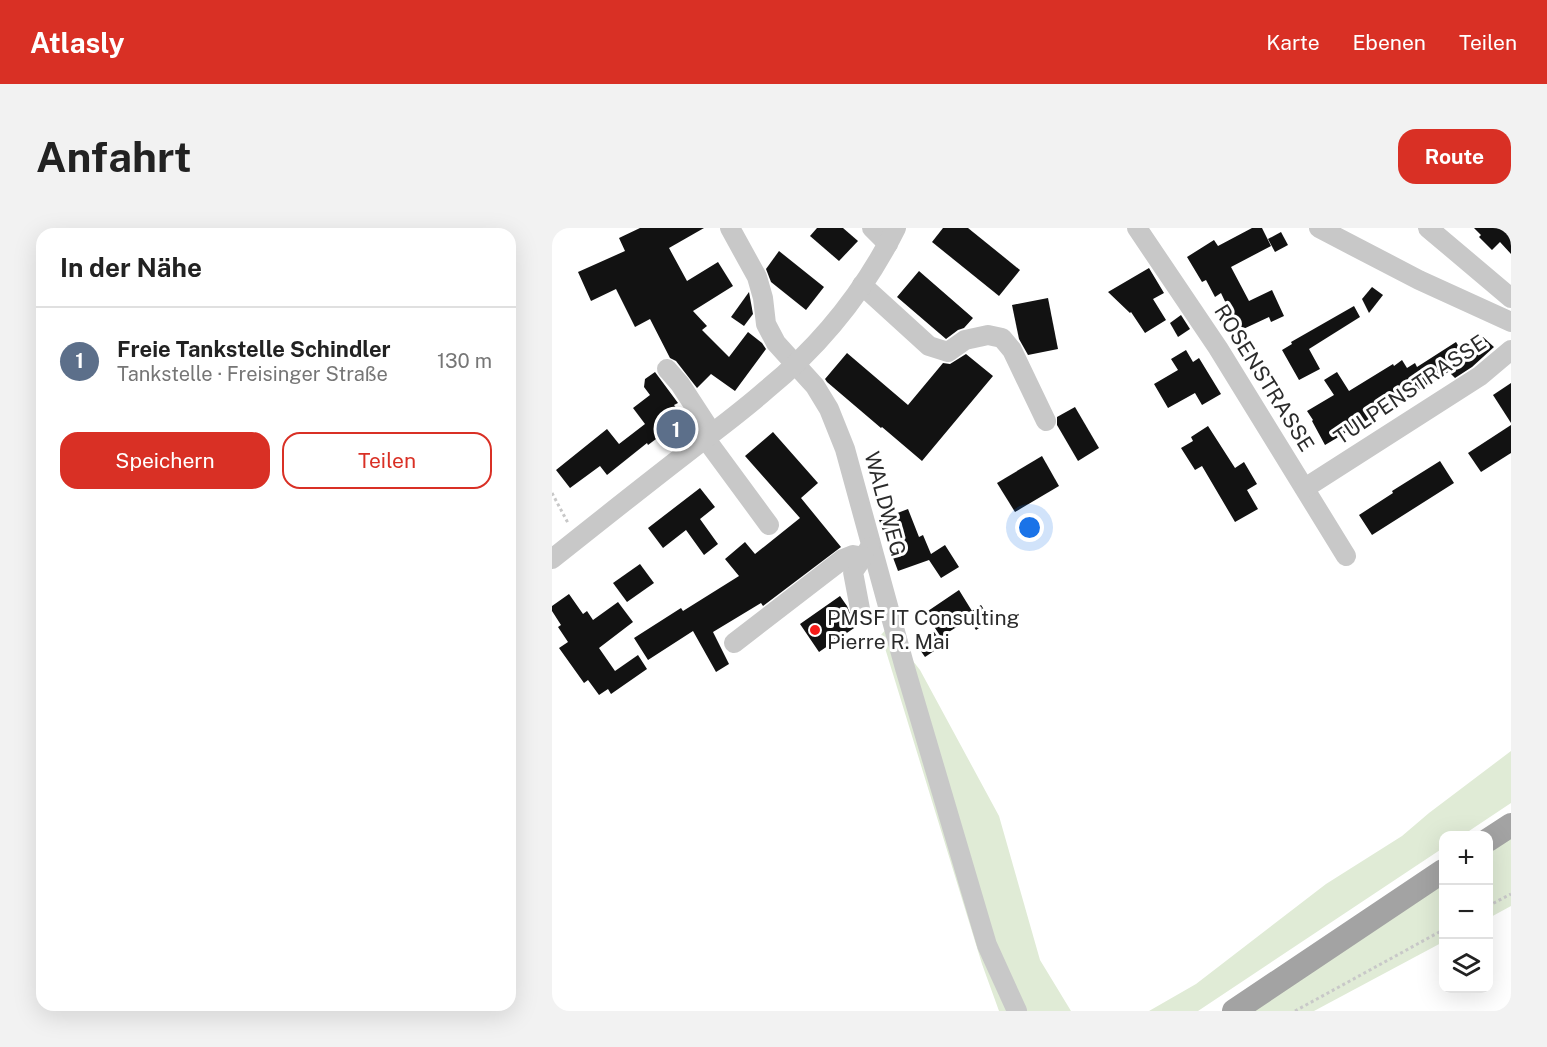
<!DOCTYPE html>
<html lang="de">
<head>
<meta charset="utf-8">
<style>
  body { margin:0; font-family:"Public Sans",sans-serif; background:#f2f2f2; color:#222 }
  .controls { position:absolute; right:18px; bottom:18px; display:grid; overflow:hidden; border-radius:12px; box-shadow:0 6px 24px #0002 }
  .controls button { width:54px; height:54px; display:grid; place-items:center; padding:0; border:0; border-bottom:2px solid #e0e0e0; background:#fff; color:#222; font:30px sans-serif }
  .you { position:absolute; left:478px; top:300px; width:21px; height:21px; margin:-15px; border:4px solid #fff; border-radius:50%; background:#1a73e8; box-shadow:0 0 0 9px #1a73e833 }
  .badge { display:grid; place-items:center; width:39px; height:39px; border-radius:50%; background:#d93025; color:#fff; font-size:20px; font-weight:700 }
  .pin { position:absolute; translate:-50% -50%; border:3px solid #fff; box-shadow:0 2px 6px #0006 }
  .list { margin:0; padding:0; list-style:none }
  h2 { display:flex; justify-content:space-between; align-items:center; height:78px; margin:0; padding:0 24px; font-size:26px }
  h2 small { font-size:20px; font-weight:400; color:#767676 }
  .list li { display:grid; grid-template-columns:39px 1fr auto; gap:18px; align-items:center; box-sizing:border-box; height:108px; padding:0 24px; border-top:2px solid #e0e0e0 }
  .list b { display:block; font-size:22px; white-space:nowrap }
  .list p { margin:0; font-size:20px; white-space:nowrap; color:#767676 }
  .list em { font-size:20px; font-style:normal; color:#767676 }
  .actions { display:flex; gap:12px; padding:18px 24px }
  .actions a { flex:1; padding:14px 0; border:2px solid #d93025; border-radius:18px; text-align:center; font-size:21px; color:#d93025 }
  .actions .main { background:#d93025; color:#fff }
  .icon { flex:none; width:33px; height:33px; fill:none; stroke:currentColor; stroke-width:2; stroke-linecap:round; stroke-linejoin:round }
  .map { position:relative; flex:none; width:959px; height:783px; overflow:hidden; border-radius:18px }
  header { display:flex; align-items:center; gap:36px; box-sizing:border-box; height:84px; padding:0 30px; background:#d93025; color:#fff }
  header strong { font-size:28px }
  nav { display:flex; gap:33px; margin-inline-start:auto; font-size:21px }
  .intro { display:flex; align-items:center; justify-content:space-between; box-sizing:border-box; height:144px; padding:0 36px }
  h1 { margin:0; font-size:42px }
  .button { padding:15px 27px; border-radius:18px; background:#d93025; color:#fff; font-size:21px; font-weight:700 }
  main { display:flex; gap:36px; padding:0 36px }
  aside { flex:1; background:#fff; border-radius:18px; box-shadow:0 6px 24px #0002 }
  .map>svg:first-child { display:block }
  .green { fill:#e0ebd6 }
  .building { fill:#121212 }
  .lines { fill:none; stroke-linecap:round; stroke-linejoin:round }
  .path { stroke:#c8c8c8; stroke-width:3; stroke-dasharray:3 3; stroke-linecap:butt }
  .minor { stroke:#c8c8c8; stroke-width:20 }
  .major { stroke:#a3a3a3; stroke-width:24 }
  .poi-dot { fill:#f71c19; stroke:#fff; stroke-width:2 }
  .labels { text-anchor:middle; stroke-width:6; stroke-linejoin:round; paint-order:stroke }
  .street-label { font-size:21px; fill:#2b2b2b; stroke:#fff }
  .poi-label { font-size:21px; fill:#2b2b2b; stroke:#fff; text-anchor:start }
</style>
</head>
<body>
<header>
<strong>Atlasly</strong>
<nav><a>Karte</a><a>Ebenen</a><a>Teilen</a></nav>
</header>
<div class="intro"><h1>Anfahrt</h1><a class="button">Route</a></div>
<main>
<aside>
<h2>In der Nähe<small></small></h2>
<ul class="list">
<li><span class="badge" style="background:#5c6f8a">1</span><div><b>Freie Tankstelle Schindler</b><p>Tankstelle · Freisinger Straße</p></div><em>130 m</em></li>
</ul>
<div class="actions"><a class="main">Speichern</a><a>Teilen</a></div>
</aside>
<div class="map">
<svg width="959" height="783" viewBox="0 0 959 783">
  <rect width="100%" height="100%" fill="#fff"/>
  <g class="green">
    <path d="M335,400L368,442L447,588L488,732L519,783H447L430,736L329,407Z"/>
    <path d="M959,523V575L911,607L891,608V620L646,783H597L644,756L774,656L850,608L877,585Z"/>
    <path d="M959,610V678L937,690V625Z"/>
    <path d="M891,655V714L762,783H697Z"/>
  </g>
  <g class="building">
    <path d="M88,0H152L117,20L135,53L166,34L181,58L141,83L155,98L150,102L177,129L196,104L210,115L214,121L183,163L159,146L145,160L124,133L118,130L98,91L83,99L64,61L39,73L26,44L73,23L67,10Z"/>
    <path d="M265,0H291L306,13L287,33L258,8Z"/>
    <path d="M391,0H416L468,42L447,68L380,14Z"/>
    <path d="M700,0H710L719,18L679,39L697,73L720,62L732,88L719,94L717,89L687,103L669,65L663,69L654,52L650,54L635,29L662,12L666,18Z"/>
    <path d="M922,0H959V26L948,14L940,22L927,9L929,7Z"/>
    <path d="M729,4L736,17L723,24L716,11Z"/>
    <path d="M227,23L272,59L254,82L219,54L214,41Z"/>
    <path d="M597,40L612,65L601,71L614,92L593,105L579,84L578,85L556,64Z"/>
    <path d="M367,43L421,90L412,100L406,102L394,111L345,69Z"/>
    <path d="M820,59L831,67L817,85L810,71Z"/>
    <path d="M197,64L201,86L192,98L179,89Z"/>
    <path d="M496,70L506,121L476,127L467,111L460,77Z"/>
    <path d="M802,78L808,89L757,121L768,141L747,152L730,122L740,116L739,114Z"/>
    <path d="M629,87L638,101L626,109L618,95Z"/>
    <path d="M931,109L942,119L920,139L903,150L899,146L903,140L773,217L760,193L761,192L755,183L782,167L772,152L785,144L797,163L841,136L842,138L850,132L855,140L863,135L865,139L904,114L913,129Z"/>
    <path d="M634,122L641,134L647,130L669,166L650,177L643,165L616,180L602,156L626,142L619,131Z"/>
    <path d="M295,125L356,177L391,135L398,136L414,126L441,148L370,233L330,199L329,200L275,154L273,151Z"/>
    <path d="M103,144L126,175L122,177L132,190L96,217L95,215L55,247L48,238L18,260L4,242L55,201L67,216L93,196L81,180L98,167L92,159L93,151Z"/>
    <path d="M959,155V195L941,167Z"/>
    <path d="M523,179L547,220L526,233L505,197V189Z"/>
    <path d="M959,197V225L929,244L916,225Z"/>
    <path d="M656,198L683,240L692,234L705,256L695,262L706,281L683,294L650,238L643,242L629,220L641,213L639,209Z"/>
    <path d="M221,204L266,255L249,270L289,319L211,378L209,375L161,404L177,436L164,444L141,403L96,432L82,410L129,380L131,383L187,348L173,331L193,314L203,326L248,290L193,228Z"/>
    <path d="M490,228L507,258L463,284L445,255Z"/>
    <path d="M888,233L902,255L820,307L807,287L841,265L840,263Z"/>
    <path d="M148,260L163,279L148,291L166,316L152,327L134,302L111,320L96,300Z"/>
    <path d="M356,281L367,309L371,307L379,326L393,317L407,339L389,350L377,332L346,343L327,292Z"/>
    <path d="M88,336L102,355L75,374L61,355Z"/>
    <path d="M407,362L420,383L429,377L439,392L424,402L417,391L389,409L373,385Z"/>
    <path d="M17,366L31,386L35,383L41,392L66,374L81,394L47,420L63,443L86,427L95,441L59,466L56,461L47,467L36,452L32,455L7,420L16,414L6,399L9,397L0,383V378Z"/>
    <path d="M288,368L295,378L299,388L305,393L308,396L267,424L248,396Z"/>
    <path d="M382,404L391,417L373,429L364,416Z"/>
  </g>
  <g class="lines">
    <g class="path">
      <path d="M0,265L16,295"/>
      <path d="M936,678L959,666"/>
      <path d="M743,783L891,702"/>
    </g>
    <g class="minor">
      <path d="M178,0L205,49L211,70L214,96L224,115L263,158L277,181L293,221L353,440L435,717L465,783"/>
      <path d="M320,0L336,16"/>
      <path d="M585,0L666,120L794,328"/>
      <path d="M767,0L867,52L959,94"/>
      <path d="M876,0L959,70"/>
      <path d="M310,57L377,118L396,124L413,112L436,107L450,110L460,122L494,193"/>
      <path d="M115,141L128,156L160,205"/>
      <path d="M153,210L217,297"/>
      <path d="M753,260L928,148L959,122"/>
      <path d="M0,331C44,296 88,261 132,227C160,205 188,185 214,162C268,118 313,62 344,0"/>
      <path d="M308,381L301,344L318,319"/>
      <path d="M182,415L291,331L301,327L312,329"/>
    </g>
    <g class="major">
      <path d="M936,612L959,597"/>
      <path d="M682,783L891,643"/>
    </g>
  </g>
  <circle class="poi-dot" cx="263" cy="402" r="6"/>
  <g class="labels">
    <g class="street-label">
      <text transform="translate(712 150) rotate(58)" y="7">ROSENSTRASSE</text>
      <text transform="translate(858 162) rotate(-34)" y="7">TULPENSTRASSE</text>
      <text transform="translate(333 276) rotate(75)" y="7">WALDWEG</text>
    </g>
    <g class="poi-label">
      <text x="275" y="397">PMSF IT Consulting<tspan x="275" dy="24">Pierre R. Mai</tspan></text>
    </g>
  </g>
</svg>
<div class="controls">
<button>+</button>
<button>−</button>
<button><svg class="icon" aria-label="layers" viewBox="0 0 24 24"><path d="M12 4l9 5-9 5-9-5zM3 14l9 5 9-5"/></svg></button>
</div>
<div class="you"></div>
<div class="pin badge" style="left:124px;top:201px;background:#5c6f8a">1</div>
</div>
</main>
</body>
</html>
